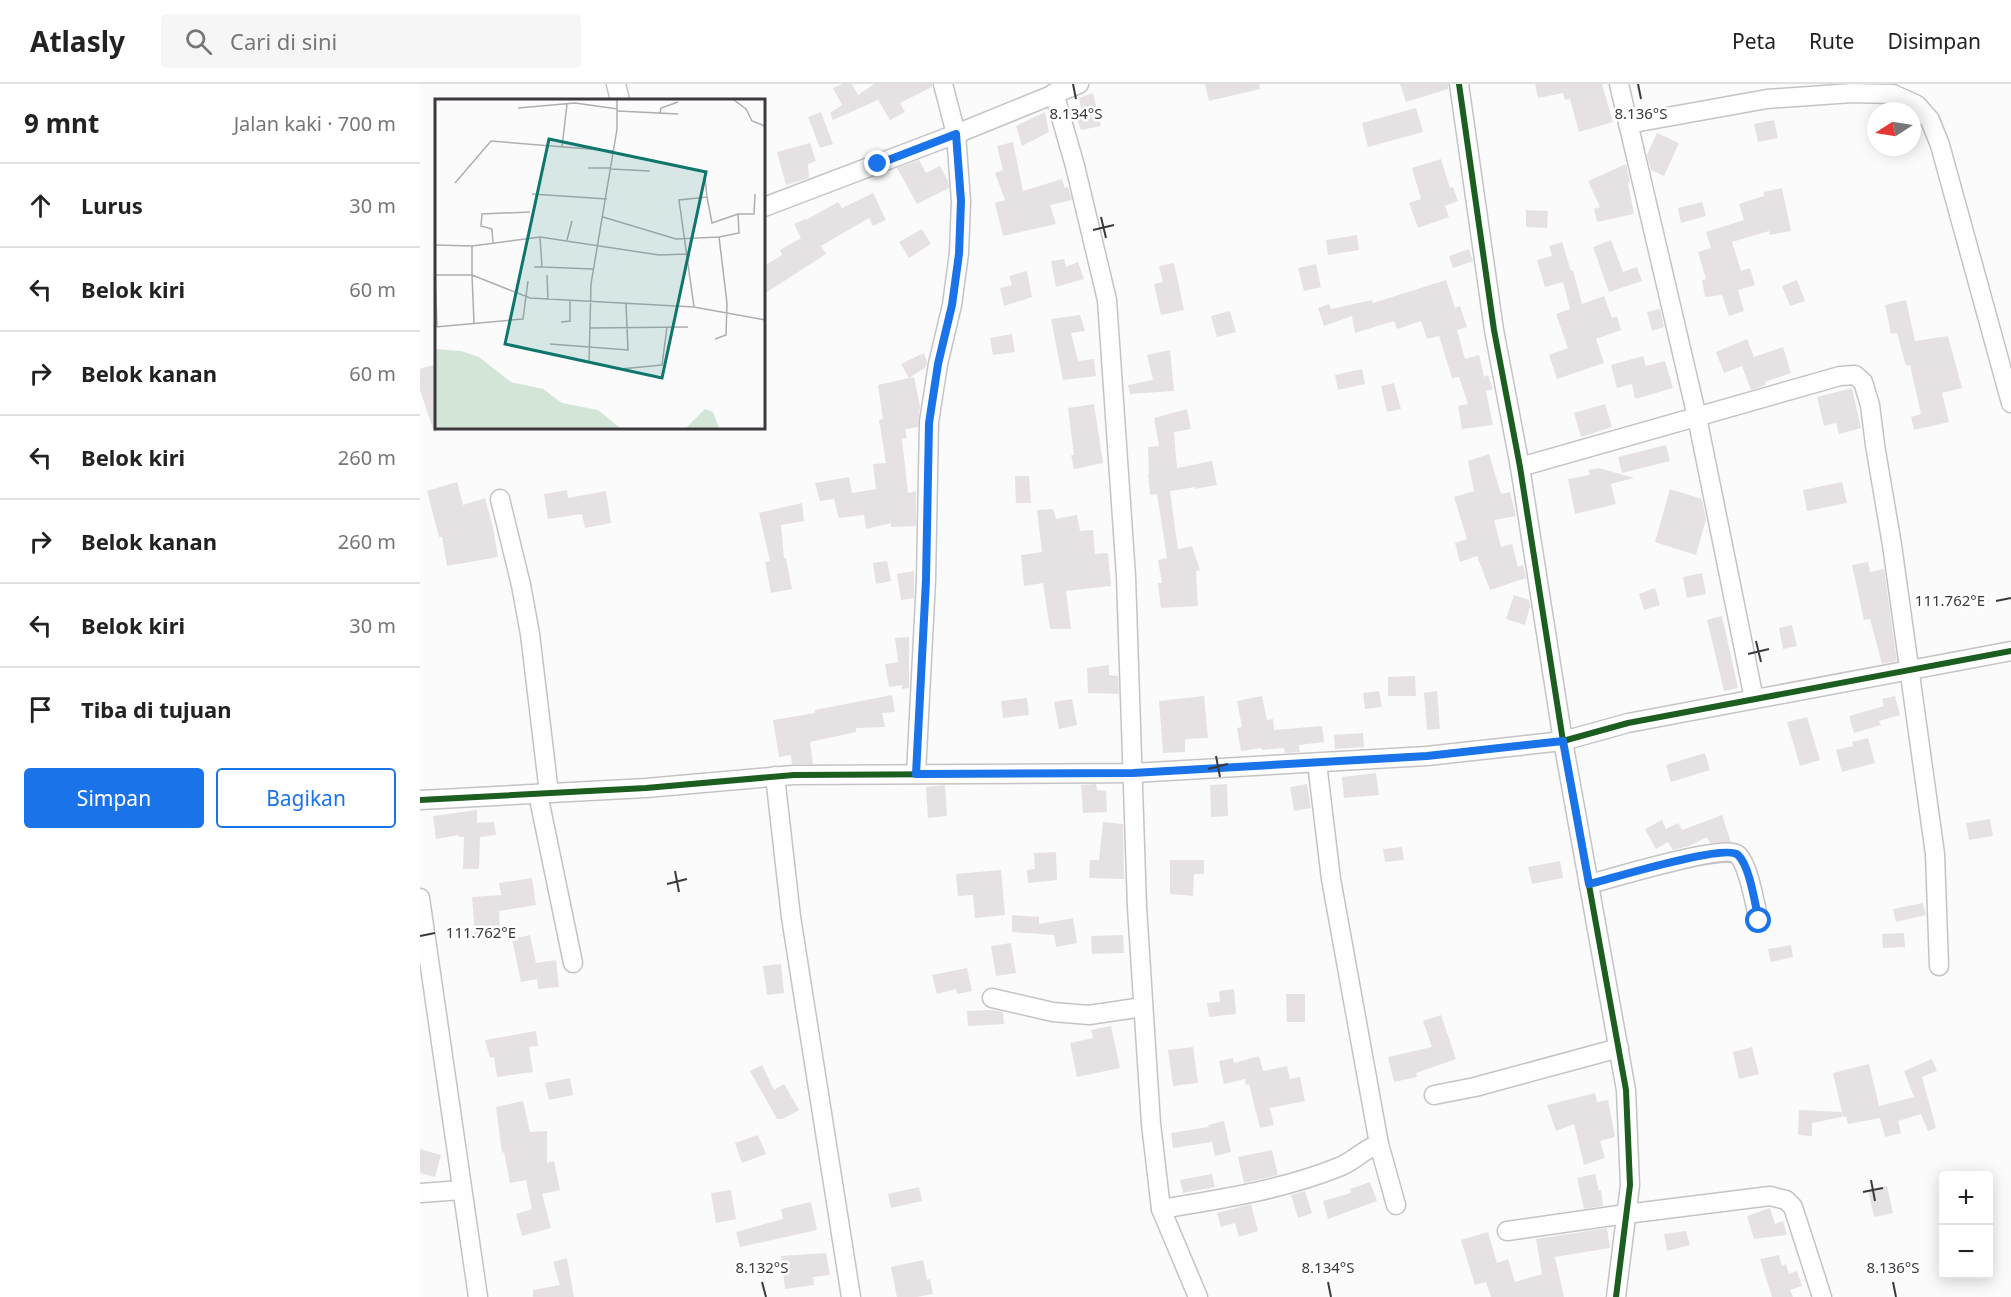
<!DOCTYPE html>
<html lang="id">
<head>
<meta charset="utf-8">
<style>
  body { margin:0; font-family:"Noto Sans",sans-serif; background:#f6f6f6; color:#222 }
  .controls { position:absolute; right:18px; bottom:18px; display:grid; overflow:hidden; border-radius:6px; box-shadow:0 3px 15px #0003 }
  .controls button { width:54px; height:54px; display:grid; place-items:center; padding:0; border:0; border-bottom:2px solid #e0e0e0; background:#fff; color:#222; font:30px sans-serif }
  .compass { position:absolute; left:1447px; top:18px; width:54px; height:54px; border-radius:50%; background:#fff; box-shadow:0 3px 15px #0003; rotate:258deg }
  .stop { position:absolute; width:18px; height:18px; margin:-14px; border:4px solid #1a73e8; border-radius:50%; background:#fff }
  .stop.end { background:#1a73e8; border-color:#fff; box-shadow:0 2px 6px #0008 }
  .list { margin:0; padding:0; list-style:none }
  h2 { display:flex; justify-content:space-between; align-items:center; height:78px; margin:0; padding:0 24px; font-size:26px }
  h2 small { font-size:20px; font-weight:400; color:#767676 }
  .list li { display:grid; grid-template-columns:39px 1fr auto; gap:18px; align-items:center; box-sizing:border-box; height:84px; padding:0 24px; border-top:2px solid #e0e0e0 }
  .list b { display:block; font-size:22px; white-space:nowrap }
  .list em { font-size:20px; font-style:normal; color:#767676 }
  .actions { display:flex; gap:12px; padding:18px 24px }
  .actions a { flex:1; padding:14px 0; border:2px solid #1a73e8; border-radius:6px; text-align:center; font-size:21px; color:#1a73e8 }
  .actions .main { background:#1a73e8; color:#fff }
  .icon { flex:none; width:33px; height:33px; fill:none; stroke:currentColor; stroke-width:2; stroke-linecap:round; stroke-linejoin:round }
  .map { position:relative; flex:none; width:1591px; height:1213px; overflow:hidden }
  header { display:flex; align-items:center; gap:36px; box-sizing:border-box; height:84px; padding:0 30px; background:#fff; border-bottom:2px solid #e0e0e0 }
  header strong { font-size:28px }
  nav { display:flex; gap:33px; margin-inline-start:auto; font-size:21px }
  .search { width:420px; height:54px; background:#f6f6f6; display:flex; align-items:center; gap:15px; box-sizing:border-box; padding:0 21px; border-radius:6px; color:#767676; font-size:22px }
  main { display:flex }
  aside { flex:1; background:#fff }
  .map>svg:first-child { display:block }
  .building { fill:#e6e2e3 }
  .lines { fill:none; stroke-linecap:round; stroke-linejoin:round }
  .minor-casing { stroke:#c5c3c6; stroke-width:21 }
  .minor { stroke:#fefeff; stroke-width:18 }
  .cycleway-casing { stroke:#fff; stroke-width:10 }
  .cycleway { stroke:#1b5e20; stroke-width:6 }
  .route { stroke:#1a73e8; stroke-width:8 }
  .ticks { fill:none; stroke:#3c383e; stroke-width:2 }
  .inset-road { fill:none; stroke:#afadb0; stroke-width:1.5 }
  .view { fill:#0f766e; fill-opacity:0.15; stroke:#0f766e; stroke-width:3 }
  .inset-edge { fill:none; stroke:#3c383e; stroke-width:3 }
  .ticks-label { font-size:15px; text-anchor:middle; fill:#3c383e; stroke:#fff; stroke-width:5; stroke-linejoin:round; paint-order:stroke }
</style>
</head>
<body>
<header>
<strong>Atlasly</strong>
<div class="search"><svg class="icon" aria-label="search" viewBox="0 0 24 24"><circle cx="10" cy="10" r="6"/><path d="M15 15l6 6"/></svg>Cari di sini</div>
<nav><a>Peta</a><a>Rute</a><a>Disimpan</a></nav>
</header>
<main>
<aside>
<h2>9 mnt<small>Jalan kaki · 700 m</small></h2>
<ul class="list">
<li><svg class="icon" aria-label="ahead" viewBox="0 0 24 24"><path d="M12 20V5M6 11l6-6 6 6"/></svg><div><b>Lurus</b></div><em>30 m</em></li>
<li><svg class="icon" aria-label="left" viewBox="0 0 24 24"><path d="M17 20v-9H6M10 6l-5 5 5 5"/></svg><div><b>Belok kiri</b></div><em>60 m</em></li>
<li><svg class="icon" aria-label="right" viewBox="0 0 24 24"><path d="M7 20v-9h11M14 6l5 5-5 5"/></svg><div><b>Belok kanan</b></div><em>60 m</em></li>
<li><svg class="icon" aria-label="left" viewBox="0 0 24 24"><path d="M17 20v-9H6M10 6l-5 5 5 5"/></svg><div><b>Belok kiri</b></div><em>260 m</em></li>
<li><svg class="icon" aria-label="right" viewBox="0 0 24 24"><path d="M7 20v-9h11M14 6l5 5-5 5"/></svg><div><b>Belok kanan</b></div><em>260 m</em></li>
<li><svg class="icon" aria-label="left" viewBox="0 0 24 24"><path d="M17 20v-9H6M10 6l-5 5 5 5"/></svg><div><b>Belok kiri</b></div><em>30 m</em></li>
<li><svg class="icon" aria-label="arrive" viewBox="0 0 24 24"><path d="M6 21V4h12l-3 4 3 4H6"/></svg><div><b>Tiba di tujuan</b></div></li>
</ul>
<div class="actions"><a class="main">Simpan</a><a>Bagikan</a></div>
</aside>
<div class="map">
<svg width="1591" height="1213" viewBox="0 0 1591 1213">
  <rect width="100%" height="100%" fill="#fbfbfc"/>
  <g class="building">
    <path d="M423,0H432L438,11L454,0H512V3L480,19L485,28L470,36L458,16L413,36L410,29L422,21L413,4Z"/>
    <path d="M785,0H839L840,5L789,17Z"/>
    <path d="M980,0H1028V5L986,18Z"/>
    <path d="M1115,0H1182L1193,38L1159,48L1150,15L1145,16L1143,9L1118,14Z"/>
    <path d="M673,9L681,42L661,46L656,32L662,29L659,14Z"/>
    <path d="M996,24L1003,48L948,63L942,39Z"/>
    <path d="M401,28L413,60L400,64L388,33Z"/>
    <path d="M625,28L629,48L602,62L596,42Z"/>
    <path d="M1354,36L1358,54L1338,58L1334,40Z"/>
    <path d="M1237,49L1259,59L1244,92L1231,86L1227,71Z"/>
    <path d="M593,58L603,107L642,95L645,104L648,103L652,116L630,121L636,140L583,152L575,119L585,116L575,89L583,86L577,62Z"/>
    <path d="M390,59L396,77L388,80L389,94L366,101L357,68Z"/>
    <path d="M1021,75L1030,104L1033,103L1038,117L1025,122L1029,133L998,144L989,119L1001,115L992,84Z"/>
    <path d="M499,76L506,89L520,82L528,97L529,104L497,120L477,84Z"/>
    <path d="M1206,80L1210,98L1208,99L1214,130L1177,138L1174,125L1180,123L1168,97Z"/>
    <path d="M1362,104L1371,147L1350,151L1349,147L1312,158L1321,187L1330,184L1335,201L1318,206L1324,227L1309,232L1302,211L1285,213L1282,196L1286,195L1278,168L1291,164L1286,148L1324,136L1319,120L1344,112V108Z"/>
    <path d="M453,109L466,136L453,142L449,134L401,162L406,170L344,210V182L362,171L360,166L381,154L374,140L385,135L386,136L418,118L422,124Z"/>
    <path d="M1282,118L1286,132L1261,139L1258,124Z"/>
    <path d="M1106,126L1128,127L1127,144L1106,143Z"/>
    <path d="M502,145L511,160L489,174L479,158Z"/>
    <path d="M937,151L939,166L908,171L906,156Z"/>
    <path d="M1191,156L1203,188L1217,183L1222,197L1189,208L1173,163Z"/>
    <path d="M1142,158L1151,187L1153,186L1162,220L1184,212L1192,234L1197,232L1201,246L1176,255L1184,279L1137,295L1129,271L1148,264L1136,230L1150,225L1143,198L1125,203L1117,176L1132,172L1129,162Z"/>
    <path d="M1049,165L1053,177L1033,184L1029,172Z"/>
    <path d="M644,175L646,183L658,178L664,195L636,203L631,177Z"/>
    <path d="M754,179L764,226L741,231L734,200L743,198L739,182Z"/>
    <path d="M896,180L901,203L884,207L878,184Z"/>
    <path d="M607,187L612,213L584,222L580,204L592,201L589,192Z"/>
    <path d="M1026,196L1035,224L1040,222L1047,243L1037,246L1045,275L1059,271L1064,293L1068,291L1073,305L1066,307L1073,341L1042,345L1038,322L1048,320L1039,293L1032,294L1019,252L1007,255L1001,237L977,245L974,237L935,249L932,232L904,242L898,224L909,220L911,225L952,216L953,219Z"/>
    <path d="M1377,196L1385,217L1370,222L1362,202Z"/>
    <path d="M1486,216L1495,257L1528,252L1542,304L1522,309L1529,338L1494,346L1491,333L1501,330L1490,281L1486,282L1477,249L1471,250L1465,221Z"/>
    <path d="M1240,225L1244,243L1232,247L1227,228Z"/>
    <path d="M810,227L816,248L797,253L791,232Z"/>
    <path d="M660,231L665,247L651,249L658,277L674,275L676,292L643,296L631,235Z"/>
    <path d="M592,250L595,268L573,271L570,254Z"/>
    <path d="M1327,255L1334,273L1363,263L1371,289L1345,298L1346,301L1331,306L1322,282L1304,289L1296,268Z"/>
    <path d="M750,266L754,307L710,310L708,301L733,296L727,271Z"/>
    <path d="M504,269L507,278L506,283L489,294L481,280Z"/>
    <path d="M1223,272L1226,282L1245,277L1253,304L1215,315L1212,300L1197,304L1191,281Z"/>
    <path d="M16,280V348H14L0,306V285Z"/>
    <path d="M942,285L945,300L918,306L915,291Z"/>
    <path d="M494,293L500,322L498,343L485,345L487,354L482,355L488,409L496,407V442L471,443V439L446,445L444,431L419,434L414,415L400,417L395,399L429,393L432,409L456,405L453,380L466,379L459,336L463,335L458,301Z"/>
    <path d="M974,299L981,325L967,328L961,302Z"/>
    <path d="M1432,304L1441,344L1419,350L1416,339L1404,342L1397,313Z"/>
    <path d="M674,320L683,379L654,385L651,371H654L648,324Z"/>
    <path d="M1185,320L1192,343L1161,353L1154,329Z"/>
    <path d="M767,325L771,345L754,348L757,384L792,377L797,401L775,405V403L750,407L758,465L772,462L780,486L776,487L778,522L741,524L738,499H742L738,476L747,474L737,410L730,411L728,390H729L728,363L739,362L734,334Z"/>
    <path d="M1246,361L1250,377L1202,389L1198,373Z"/>
    <path d="M1069,370L1081,410L1090,408L1096,432L1074,436L1081,463L1092,460L1098,483L1103,481L1106,494L1070,506L1057,472L1040,478L1035,459L1047,455L1034,413L1054,407L1048,377Z"/>
    <path d="M1179,384L1214,394L1191,400L1196,420L1155,430L1148,395L1170,391L1168,386Z"/>
    <path d="M595,392H609L611,419H596Z"/>
    <path d="M37,398L43,421L65,414L73,443L78,473L27,482L22,453H19L7,407Z"/>
    <path d="M1422,398L1427,419L1387,427L1383,406Z"/>
    <path d="M1250,405L1282,415L1286,435L1276,471L1235,458Z"/>
    <path d="M147,406L148,414L186,407L191,439L165,444L162,430L128,435L124,410Z"/>
    <path d="M382,419L384,437L361,441L364,474H366L372,505L351,509L345,478L350,477L339,429Z"/>
    <path d="M633,425L636,435L657,431L660,447L673,446L675,470L688,469L691,502L646,507L651,545H630L623,499L604,502L601,471L622,468L617,426Z"/>
    <path d="M467,477L471,497L456,500L453,479Z"/>
    <path d="M1448,478L1450,488L1464,485L1477,577L1462,580L1450,535L1444,536L1432,481Z"/>
    <path d="M494,487V514L481,516L477,490Z"/>
    <path d="M1282,489L1286,510L1267,514L1263,493Z"/>
    <path d="M1235,504L1240,521L1224,526L1219,510Z"/>
    <path d="M1094,511L1109,516L1110,522L1105,541L1086,535Z"/>
    <path d="M1302,532L1318,604L1304,607L1287,536Z"/>
    <path d="M1372,541L1377,562L1363,565L1359,544Z"/>
    <path d="M489,553V604L482,605V601L469,603L465,580L478,578L475,554Z"/>
    <path d="M689,581V591L698,592L699,610L668,609L667,584Z"/>
    <path d="M995,592L996,612H968V593Z"/>
    <path d="M959,607L962,623L945,625L943,609Z"/>
    <path d="M1017,607L1020,645L1007,646L1004,609Z"/>
    <path d="M472,611L475,628L462,629L465,643L436,644V648L390,658L393,680H372L371,671L359,673L353,636L395,629V626Z"/>
    <path d="M784,612L788,654L765,655V668L743,669L739,617Z"/>
    <path d="M842,612L847,636L853,635L854,646L902,642L904,658L879,661L880,668L865,669L864,664L842,666V664L821,667L817,644L822,643L817,617Z"/>
    <path d="M1475,612L1480,631L1459,637L1461,641L1434,649L1429,632L1464,622L1462,615Z"/>
    <path d="M607,614L609,631L583,634L581,617Z"/>
    <path d="M652,615L657,641L639,645L634,618Z"/>
    <path d="M1387,633L1400,676L1380,682L1367,638Z"/>
    <path d="M943,649L944,663L915,665L914,651Z"/>
    <path d="M1448,654L1455,679L1422,688L1416,666L1433,662L1432,658Z"/>
    <path d="M1285,669L1290,686L1251,698L1246,681Z"/>
    <path d="M956,689L959,711L924,714L922,693Z"/>
    <path d="M676,700L677,706L686,707L687,728L663,729L661,701Z"/>
    <path d="M807,700L808,732L791,733L790,701Z"/>
    <path d="M887,700L891,724L874,727L870,703Z"/>
    <path d="M525,701L527,732L508,734L506,703Z"/>
    <path d="M57,726V739L74,738L76,751L60,753L59,785H43L44,753H39V751L16,755L13,732Z"/>
    <path d="M1302,731L1311,758L1290,759L1287,753L1269,762L1253,766L1248,758L1236,765L1225,745L1242,736L1246,745L1258,739L1262,746Z"/>
    <path d="M1570,735L1573,752L1549,756L1546,739Z"/>
    <path d="M683,738L703,740L704,795L669,794L670,776H679Z"/>
    <path d="M982,763L984,776L965,778L963,765Z"/>
    <path d="M636,768L637,796L608,799L607,786L615,785L614,769Z"/>
    <path d="M750,776H784V790H774L773,812L750,810Z"/>
    <path d="M1140,777L1143,794L1112,800L1108,783Z"/>
    <path d="M581,786L585,831L555,834L553,811L538,812L536,790Z"/>
    <path d="M112,794L116,821L79,827L80,850L55,852L52,813L81,811L79,799Z"/>
    <path d="M1503,819L1506,831L1476,838L1473,825Z"/>
    <path d="M592,831L619,833V840L653,834L657,859L636,863L634,851L592,848Z"/>
    <path d="M1484,849L1485,863L1463,864L1462,850Z"/>
    <path d="M110,851L116,879L136,876L139,903L118,905L117,895L101,898L92,855Z"/>
    <path d="M703,851L704,869L672,870L671,852Z"/>
    <path d="M591,859L596,889L576,892L571,862Z"/>
    <path d="M1371,861L1373,873L1351,878L1348,865Z"/>
    <path d="M361,880L364,909L347,911L343,882Z"/>
    <path d="M547,884L552,907L537,910L536,905L517,910L512,891Z"/>
    <path d="M814,905L816,930L789,933L787,919L800,918L799,907Z"/>
    <path d="M866,910H885V938H867Z"/>
    <path d="M572,926L583,928L584,940L548,942L547,927Z"/>
    <path d="M1021,931L1036,975L996,989L997,993L974,998L968,973L1012,963L1003,937Z"/>
    <path d="M691,942L700,984L657,993L650,959L673,954L671,946Z"/>
    <path d="M116,947L118,962L109,963L113,988L77,993L74,973L70,974L65,956Z"/>
    <path d="M773,963L778,999L753,1002L748,966Z"/>
    <path d="M1332,963L1339,990L1319,995L1313,968Z"/>
    <path d="M839,972L843,987L867,982L870,995L880,993L885,1017L850,1024L854,1041L840,1044L829,1000L826,1001L825,995L804,1000L799,977L813,974L814,979Z"/>
    <path d="M1512,975L1517,987L1502,993L1516,1044L1508,1047L1501,1030L1478,1037L1481,1049L1465,1053L1460,1034L1428,1040L1426,1032L1423,1033L1422,1028V1033L1392,1039V1052L1378,1051L1379,1026L1422,1028L1413,989L1449,980L1459,1022L1494,1013L1484,987Z"/>
    <path d="M342,981L354,1006L364,1000L379,1026L363,1035H357L330,987Z"/>
    <path d="M150,994L153,1011L129,1016L125,999Z"/>
    <path d="M1175,1009L1177,1018L1188,1016L1195,1053L1180,1057L1185,1074L1164,1081L1154,1040L1136,1047L1127,1021Z"/>
    <path d="M103,1017L110,1048L127,1047V1079L134,1077L140,1106L122,1110L131,1144L102,1152L96,1130L112,1125L106,1096L90,1099L84,1068L82,1069L76,1023Z"/>
    <path d="M804,1037L811,1068L795,1072L792,1058L753,1064L751,1049L789,1043L788,1041Z"/>
    <path d="M338,1051L346,1070L322,1079L315,1059Z"/>
    <path d="M0,1065L21,1071L15,1093L0,1089Z"/>
    <path d="M852,1066L858,1091L824,1099L818,1073Z"/>
    <path d="M792,1090L795,1103L763,1109L760,1096Z"/>
    <path d="M1175,1090L1179,1107L1181,1106L1183,1122L1164,1125L1157,1094Z"/>
    <path d="M950,1098L957,1117L908,1135L903,1117L931,1109L930,1105Z"/>
    <path d="M1467,1102L1473,1129L1454,1133L1448,1106Z"/>
    <path d="M499,1103L502,1117L471,1124L468,1110Z"/>
    <path d="M311,1106L316,1135L296,1139L291,1109Z"/>
    <path d="M885,1107L892,1129L878,1134L871,1111Z"/>
    <path d="M391,1118L397,1146L320,1163L316,1148L363,1135L361,1125Z"/>
    <path d="M831,1120L838,1147L819,1153L815,1139L801,1143L797,1129Z"/>
    <path d="M1350,1124L1355,1140L1363,1137L1367,1151L1334,1155L1327,1132Z"/>
    <path d="M1187,1144L1190,1164L1135,1173L1144,1213H1071L1066,1198L1055,1201L1041,1156L1068,1148L1077,1179L1088,1175L1095,1198L1122,1190L1116,1155Z"/>
    <path d="M1266,1147L1270,1161L1247,1167L1244,1150Z"/>
    <path d="M406,1169L410,1191L393,1193L394,1201L365,1205L361,1172Z"/>
    <path d="M1359,1171L1362,1182L1366,1180L1369,1190L1377,1187L1382,1202L1370,1206L1373,1213H1352L1340,1175Z"/>
    <path d="M147,1174L154,1213H113V1206L140,1201L133,1178Z"/>
    <path d="M503,1176L507,1196L510,1195L513,1210L497,1213H477L471,1183Z"/>
  </g>
  <g class="lines">
    <defs>
      <g id="minor">
        <path d="M196,0L200,16"/>
        <path d="M1039,0L1074,246L1100,383L1143,657L1206,1006L1210,1101L1196,1213"/>
        <path d="M1199,0L1277,333L1334,615"/>
        <path d="M634,9L655,82L687,216L706,492L717,823L731,1040L741,1125L778,1213"/>
        <path d="M1208,40L1347,15L1432,9L1473,10L1497,21L1510,36L1520,61L1591,319"/>
        <path d="M344,123L536,50L659,0"/>
        <path d="M1100,383L1420,292L1435,291L1443,298L1450,321L1455,361L1472,461L1515,770L1519,882"/>
        <path d="M80,415L101,501L110,550L129,709"/>
        <path d="M897,679L911,795L959,1060"/>
        <path d="M496,690L506,496L509,338L518,280L532,221L539,169L541,117L536,50L523,0"/>
        <path d="M355,692L371,833L431,1213"/>
        <path d="M118,710L153,879"/>
        <path d="M0,716L226,704L374,691L713,689L1007,672L1143,657L1208,639L1591,567"/>
        <path d="M1169,800C1191,795 1305,759 1318,771C1329,782 1335,821 1339,837"/>
        <path d="M0,814L58,1213"/>
        <path d="M572,914L633,928L669,931L723,923"/>
        <path d="M1014,1011L1055,1003L1199,964"/>
        <path d="M0,1109L42,1106"/>
        <path d="M741,1125C801,1115 862,1106 919,1083C934,1077 944,1065 959,1060L976,1121"/>
        <path d="M1087,1147L1206,1130L1350,1112L1366,1116L1373,1123L1402,1213"/>
      </g>
    </defs>
    <use href="#minor" class="minor-casing"/>
    <use href="#minor" class="minor"/>
    <defs>
      <g id="cycleway">
        <path d="M1039,0L1074,246L1100,383L1143,657L1206,1006L1210,1101L1196,1213"/>
        <path d="M0,716L226,704L374,691L713,689L1007,672L1143,657L1208,639L1591,567"/>
      </g>
    </defs>
    <use href="#cycleway" class="cycleway-casing"/>
    <use href="#cycleway" class="cycleway"/>
  </g>
  <g class="lines">
    <path class="route" d="M458,80L536,50L541,117L539,170L532,221L518,280L509,339L506,496L496,690L713,689L1007,672L1143,657L1169,800C1191,795 1305,759 1318,771C1330,782 1335,821 1339,837"/>
  </g>
  <path class="ticks" d="M653,0L656,15M1218,0L1221,15M681,133L686,154M673,146L694,141M1576,517L1591,514M1336,557L1341,578M1328,570L1349,565M796,672L800,693M788,685L808,680M255,787L259,808M247,800L267,795M0,852L15,849M1451,1096L1455,1117M1443,1108L1463,1104M342,1198L346,1213M908,1198L911,1213M1473,1198L1476,1213"/>
  <g transform="translate(15 15)">
    <rect width="330" height="330" fill="#fbfbfc"/>
    <path d="M0,250L26,252L44,258L76,283L108,290L127,304L163,311L185,329H0ZM270,310L278,313L284,329H251Z" fill="#d2e5d7"/>
    <path class="inset-road" d="M299,1L311,10L317,22L330,27M83,9L140,4L183,10M183,12L243,15M225,14L226,9L243,3M127,48L132,5M153,69H175M176,70L215,72M270,79L272,98M20,84L56,42L179,52M97,95L172,100M168,118L241,140L284,138L292,204L291,236L280,240M284,138L304,134L303,115M132,141L137,122M58,144L57,130L46,127L47,115L95,113M0,146L37,147V176L95,199L259,208L330,221M37,147L105,138L224,156L252,155M99,168H107L105,138M107,168L158,170M0,173L2,227M0,176H37L39,224M112,176L113,201M259,208L244,101L272,98L277,124L303,115H319L320,95M126,223L135,222V202M0,228L88,220L93,182M155,229L253,228M115,245L193,251L191,205M154,264L156,185L182,30V1M185,270L227,266L232,228"/>
    <path class="view" d="M114,40L271,73L227,279L70,245Z"/>
    <rect width="330" height="330" class="inset-edge"/>
  </g>
  <g class="ticks-label">
    <text x="656" y="35">8.134°S</text>
    <text x="1221" y="35">8.136°S</text>
    <text x="1530" y="522">111.762°E</text>
    <text x="61" y="854">111.762°E</text>
    <text x="342" y="1189">8.132°S</text>
    <text x="908" y="1189">8.134°S</text>
    <text x="1473" y="1189">8.136°S</text>
  </g>
</svg>
<div class="controls">
<button>+</button>
<button>−</button>
</div>
<svg class="compass" viewBox="-18 -18 36 36"><path d="M0-13l5 13h-10z" fill="#e53935"/><path d="M0 13l5-13h-10z" fill="#767676"/></svg>
<div class="stop" style="left:1339px;top:837px"></div>
<div class="stop end" style="left:458px;top:80px"></div>
</div>
</main>
</body>
</html>
